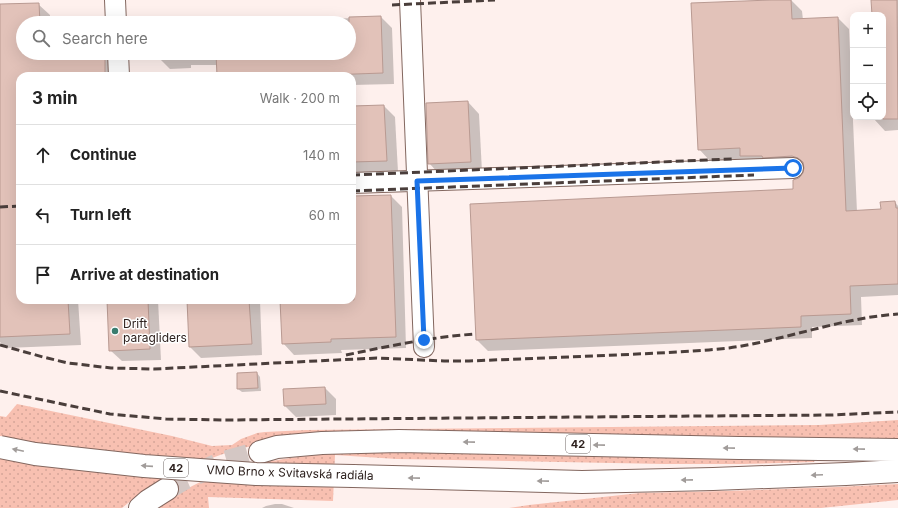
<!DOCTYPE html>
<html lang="en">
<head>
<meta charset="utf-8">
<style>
  body { margin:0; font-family:Inter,sans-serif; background:#f6f6f6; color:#222 }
  .controls { position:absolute; right:12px; top:12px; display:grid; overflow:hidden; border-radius:8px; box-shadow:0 4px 16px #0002 }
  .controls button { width:36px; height:36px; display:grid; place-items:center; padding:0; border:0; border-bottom:1px solid #e0e0e0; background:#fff; color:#222; font:20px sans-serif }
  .stop { position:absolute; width:12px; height:12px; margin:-9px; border:3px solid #1a73e8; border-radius:50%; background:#fff }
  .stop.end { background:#1a73e8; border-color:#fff; box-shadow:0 1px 4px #0008 }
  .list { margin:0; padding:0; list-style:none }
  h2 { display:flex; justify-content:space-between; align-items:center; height:52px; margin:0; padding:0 16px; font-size:17px }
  h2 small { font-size:13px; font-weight:400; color:#767676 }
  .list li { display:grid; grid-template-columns:26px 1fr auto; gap:12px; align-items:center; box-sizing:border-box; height:60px; padding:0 16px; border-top:1px solid #e0e0e0 }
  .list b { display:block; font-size:15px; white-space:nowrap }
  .list em { font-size:13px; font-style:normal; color:#767676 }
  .icon { flex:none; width:22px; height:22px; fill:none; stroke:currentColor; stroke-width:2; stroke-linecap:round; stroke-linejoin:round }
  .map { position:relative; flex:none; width:898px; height:508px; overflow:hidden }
  .search { position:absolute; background:#fff; box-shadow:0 4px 16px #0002; left:16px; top:16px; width:340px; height:44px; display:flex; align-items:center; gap:10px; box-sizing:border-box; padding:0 14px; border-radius:22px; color:#767676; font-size:15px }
  .panel { position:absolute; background:#fff; box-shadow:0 4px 16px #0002; left:16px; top:72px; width:340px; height:232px; border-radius:12px }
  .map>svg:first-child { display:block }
  .grass { fill:url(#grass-dots) }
  .shadow { fill:#0003 }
  .building { fill:#e2c2b9; stroke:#b99a92 }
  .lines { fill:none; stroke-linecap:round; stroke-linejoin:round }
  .highway-tunnel { stroke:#d4c7c4; stroke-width:22; stroke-dasharray:22 11; stroke-linecap:butt }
  .minor-casing { stroke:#83675f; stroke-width:22 }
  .highway-casing { stroke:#83675f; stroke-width:24 }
  .minor { stroke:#fff; stroke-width:20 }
  .highway { stroke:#fff; stroke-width:22 }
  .rail { stroke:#4a3e3b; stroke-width:3; stroke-dasharray:8 4; stroke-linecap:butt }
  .highway-bridge-casing { stroke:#83675f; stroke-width:24; stroke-linecap:butt }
  .highway-bridge { stroke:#fff; stroke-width:22 }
  .oneway { fill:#a19c9a }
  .route { stroke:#1a73e8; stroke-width:5 }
  .poi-dot { fill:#397c6e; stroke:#fff; stroke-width:1.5 }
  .labels { text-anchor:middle; stroke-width:3; stroke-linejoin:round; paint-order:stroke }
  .shield { fill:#fff; stroke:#6d6462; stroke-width:1 }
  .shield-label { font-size:11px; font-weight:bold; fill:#2e221f }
  .poi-label { font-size:12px; fill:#2e221f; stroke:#fff; text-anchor:start }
  .street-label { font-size:12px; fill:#2e221f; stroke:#fff }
</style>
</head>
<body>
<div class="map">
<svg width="898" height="508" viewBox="0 0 898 508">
  <defs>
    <pattern id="grass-dots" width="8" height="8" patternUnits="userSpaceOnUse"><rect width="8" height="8" fill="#f8c0b1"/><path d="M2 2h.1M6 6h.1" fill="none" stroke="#d5a598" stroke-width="1.8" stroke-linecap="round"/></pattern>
  </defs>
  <rect width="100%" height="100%" fill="#fef0ed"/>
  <g class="grass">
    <path d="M17,404L172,436L212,446L232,445L241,439L257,433L265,432L306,430L819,425L898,420V442L257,445C224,451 195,464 166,480C150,488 135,497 122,508H0V416L6,417Z"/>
    <path d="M386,451L815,460L814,462L742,464H664L397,459L335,455L333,501L208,497L209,508H155C174,496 195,483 217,475C223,473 229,471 234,470C284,455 335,453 386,451Z"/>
    <path d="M898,484V500L821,508H509L529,505L640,493L726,491L838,487Z"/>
  </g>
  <g class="shadow">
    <path d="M791,0L802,11L803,20L838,18L849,29L857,212L882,210L895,202L898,206V295L861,297L862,325L812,327V338L488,351L477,340L794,190L800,178L804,174V167L775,168L752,167L744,159L710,161L699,149Z"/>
    <path d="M872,0H898V130L885,131L874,119V117H883V15H873Z"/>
    <path d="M38,4L50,15V23H23V53H108V64L116,71V76H20V300H78L81,345L6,348L0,342V5Z"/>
    <path d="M381,17L392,28L394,84L352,85V76H218V65H191V68L170,69L159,58V53H349V23H224Z"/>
    <path d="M81,20H96L99,23H81Z"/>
    <path d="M468,102L479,114L482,172L440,175L429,163Z"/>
    <path d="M384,106L395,117L398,172L352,174V107Z"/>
    <path d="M391,196L402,207L406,348L341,350L342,353L294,355L283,343L281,300H352V199Z"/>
    <path d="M108,300H158L161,360L122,361L110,350Z"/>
    <path d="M188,300H260L262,355L201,358L190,347Z"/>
    <path d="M257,373L260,377L261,391L242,392L238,389Z"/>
    <path d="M325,388L336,399V415L296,417L285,406Z"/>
    <path d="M275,504H282L294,508H262L266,506Z"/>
  </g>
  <g class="building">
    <path d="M771,0H791L792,19L838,17L846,211L881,209L880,202L895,201L896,208H898V284L850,286L851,314L801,316V327L476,340L470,204L793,189V180L799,178L803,173L804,168L803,162L798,158L792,156L763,158L762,156H740V148L698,150L691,3Z"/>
    <path d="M871,0H897L898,119H883V15H872Z"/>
    <path d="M39,3L40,23H23V53H97L98,59H105V76H20V300H68L70,334L0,337V4Z"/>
    <path d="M381,16L383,73L327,75V76H217L216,53H349V17Z"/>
    <path d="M468,101L471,162L428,164L426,103Z"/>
    <path d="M384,105L387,161L352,162V106Z"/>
    <path d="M391,195L396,337L331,339V342L282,344L280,300H354L353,266H352V196Z"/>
    <path d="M107,300H148L150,349L109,351Z"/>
    <path d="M187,300H249L252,344L189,347Z"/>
    <path d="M257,372L258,388L237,389V373Z"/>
    <path d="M325,387L326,404L284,406L283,389Z"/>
  </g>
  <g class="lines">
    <path class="highway-tunnel" d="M167,489L182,480L221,463L260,452"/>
    <defs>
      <g id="minor">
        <path d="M115,0L116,23"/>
        <path d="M410,0L424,347"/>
        <path d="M118,53L119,76"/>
        <path d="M352,183L793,168"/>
      </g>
      <g id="highway">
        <path d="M260,452L277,447L322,443L399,441L739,448L898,450"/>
        <path d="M353,476L582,482L713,479L846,474L898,471"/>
        <path d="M140,508L148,501L167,489"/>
      </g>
    </defs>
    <use href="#minor" class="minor-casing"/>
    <use href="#highway" class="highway-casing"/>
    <use href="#minor" class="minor"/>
    <use href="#highway" class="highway"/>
    <g class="rail">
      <path d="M392,5L495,0"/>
      <path d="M352,175L732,159"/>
      <path d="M352,191L754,175"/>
      <path d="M0,207L20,206"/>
      <path d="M0,345L43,357L68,363L111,368L154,369L377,358L444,361H469C519,359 568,357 617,355C655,353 692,352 729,348C786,340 840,318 898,314"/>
      <path d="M346,355C389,346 432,337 475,334"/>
      <path d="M0,391L110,414L166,419L223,420L704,416L831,415L898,412"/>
    </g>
    <defs>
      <path id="highway-bridge" d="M0,447L35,454L144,466L256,474L353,476"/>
    </defs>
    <use href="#highway-bridge" class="highway-bridge-casing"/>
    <use href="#highway-bridge" class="highway-bridge"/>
  </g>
  <defs><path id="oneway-solid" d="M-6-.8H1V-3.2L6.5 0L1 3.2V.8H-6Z"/></defs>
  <g class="oneway">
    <use href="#oneway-solid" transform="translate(469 442) rotate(-179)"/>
    <use href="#oneway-solid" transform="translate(599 445) rotate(-179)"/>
    <use href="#oneway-solid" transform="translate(729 448) rotate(-179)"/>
    <use href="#oneway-solid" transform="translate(859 449) rotate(-179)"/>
    <use href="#oneway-solid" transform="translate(18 450) rotate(-168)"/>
    <use href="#oneway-solid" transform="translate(147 466) rotate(-176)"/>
    <use href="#oneway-solid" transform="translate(817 475) rotate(178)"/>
    <use href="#oneway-solid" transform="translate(414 478) rotate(-179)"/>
    <use href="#oneway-solid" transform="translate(687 480) rotate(179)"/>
    <use href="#oneway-solid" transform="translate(543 481) rotate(-179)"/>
  </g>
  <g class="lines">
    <path class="route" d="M424,340L417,181L793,168"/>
  </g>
  <circle class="poi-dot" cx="115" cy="331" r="4"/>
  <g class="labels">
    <g class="shield">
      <rect x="566" y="435" width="24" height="18" rx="3"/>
      <rect x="164" y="459" width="24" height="18" rx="3"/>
    </g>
    <g class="shield-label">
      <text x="578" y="448">42</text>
      <text x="176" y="472">42</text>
    </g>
    <g class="poi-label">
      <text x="123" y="328">Drift<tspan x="123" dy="14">paragliders</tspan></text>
    </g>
    <g class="street-label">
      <text transform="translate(290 473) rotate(2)" y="4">VMO Brno x Svitavská radiála</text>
    </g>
  </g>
</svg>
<div class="controls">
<button>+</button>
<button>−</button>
<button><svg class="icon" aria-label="locate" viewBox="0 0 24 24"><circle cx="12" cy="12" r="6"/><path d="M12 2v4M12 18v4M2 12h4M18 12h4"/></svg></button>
</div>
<div class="stop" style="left:793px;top:168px"></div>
<div class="stop end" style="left:424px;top:340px"></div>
<div class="search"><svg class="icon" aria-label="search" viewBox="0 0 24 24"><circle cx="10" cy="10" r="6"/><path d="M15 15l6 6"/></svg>Search here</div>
<section class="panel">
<h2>3 min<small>Walk · 200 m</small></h2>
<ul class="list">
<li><svg class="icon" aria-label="ahead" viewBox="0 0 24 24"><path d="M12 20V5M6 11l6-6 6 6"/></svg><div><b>Continue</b></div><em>140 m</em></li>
<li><svg class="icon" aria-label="left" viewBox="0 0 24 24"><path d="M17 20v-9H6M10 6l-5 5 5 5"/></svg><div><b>Turn left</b></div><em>60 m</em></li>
<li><svg class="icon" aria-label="arrive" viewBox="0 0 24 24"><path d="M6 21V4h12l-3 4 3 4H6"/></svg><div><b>Arrive at destination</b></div></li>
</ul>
</section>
</div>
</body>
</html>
